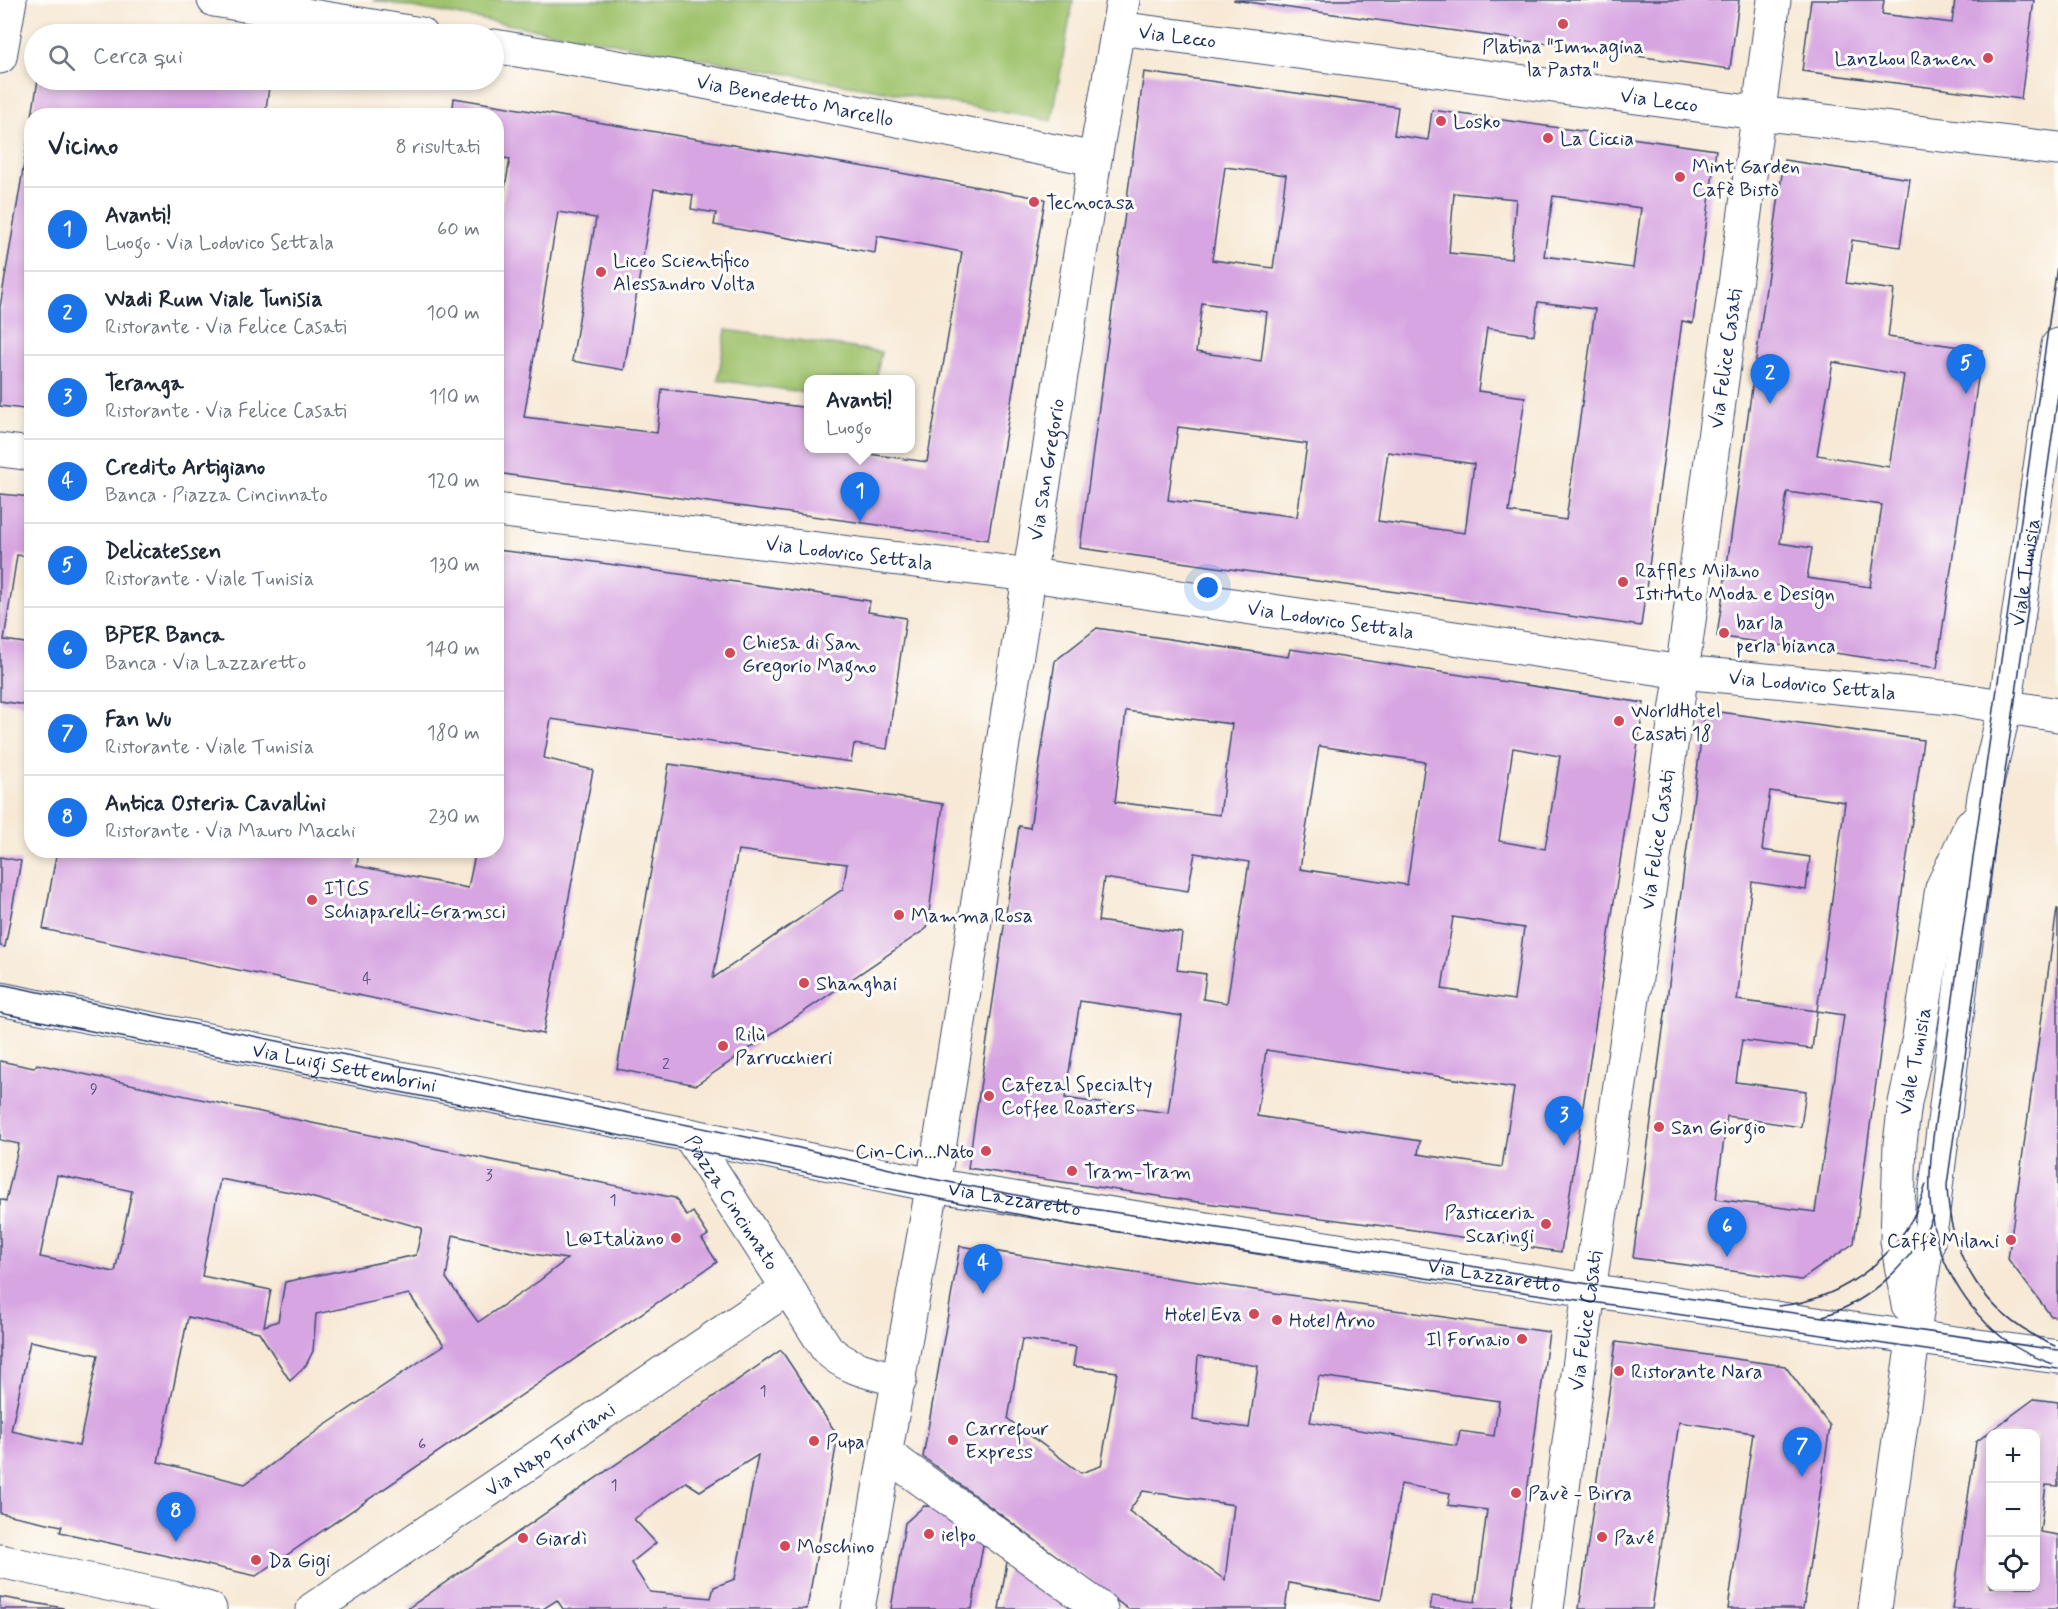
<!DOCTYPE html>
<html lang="it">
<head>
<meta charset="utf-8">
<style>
  body { margin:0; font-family:Mynerve,sans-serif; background:#f6f6f7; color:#1f2937 }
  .controls { position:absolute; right:18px; bottom:18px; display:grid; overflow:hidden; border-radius:12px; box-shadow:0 3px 9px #0003 }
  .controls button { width:54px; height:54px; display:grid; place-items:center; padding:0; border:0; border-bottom:2px solid #e0e1e3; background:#fff; color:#1f2937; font:30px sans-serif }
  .you { position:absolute; left:1208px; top:588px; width:21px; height:21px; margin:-15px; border:4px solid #fff; border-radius:50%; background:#1a73e8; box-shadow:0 0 0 9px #1a73e833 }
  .badge { display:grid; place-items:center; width:39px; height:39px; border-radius:50%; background:#1a73e8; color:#fff; font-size:20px; font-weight:700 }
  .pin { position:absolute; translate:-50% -50px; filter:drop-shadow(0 2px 3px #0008) }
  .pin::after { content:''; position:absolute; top:32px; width:21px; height:18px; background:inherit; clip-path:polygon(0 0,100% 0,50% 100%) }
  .popup { position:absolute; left:804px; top:375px; width:111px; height:78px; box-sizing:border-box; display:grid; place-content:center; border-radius:12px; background:#fff; filter:drop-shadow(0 2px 4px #0005); font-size:20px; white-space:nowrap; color:#747a83 }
  .popup b { font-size:22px; color:#1f2937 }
  .popup::after { content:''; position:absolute; left:50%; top:100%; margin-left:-12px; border:12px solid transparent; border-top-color:#fff }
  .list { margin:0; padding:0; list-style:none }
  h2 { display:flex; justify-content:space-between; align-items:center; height:78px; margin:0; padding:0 24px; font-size:26px }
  h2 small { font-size:20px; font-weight:400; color:#747a83 }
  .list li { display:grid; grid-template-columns:39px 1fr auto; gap:18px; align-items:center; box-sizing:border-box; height:84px; padding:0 24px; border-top:2px solid #e0e1e3 }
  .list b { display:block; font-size:22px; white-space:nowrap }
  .list p { margin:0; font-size:20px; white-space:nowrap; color:#747a83 }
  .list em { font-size:20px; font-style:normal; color:#747a83 }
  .icon { flex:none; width:33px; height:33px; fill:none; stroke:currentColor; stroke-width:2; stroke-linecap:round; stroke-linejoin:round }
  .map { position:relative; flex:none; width:2058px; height:1609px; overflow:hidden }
  .search { position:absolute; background:#fff; box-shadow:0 3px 9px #0003; left:24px; top:24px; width:480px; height:66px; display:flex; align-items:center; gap:15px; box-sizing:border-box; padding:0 21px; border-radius:33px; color:#747a83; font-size:22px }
  .panel { position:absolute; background:#fff; box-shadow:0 3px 9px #0003; left:24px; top:108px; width:480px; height:750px; border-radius:24px }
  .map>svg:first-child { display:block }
  .green { fill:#9fc26c; stroke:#5d7865; stroke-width:1.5 }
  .building { fill:#d7a5e2; fill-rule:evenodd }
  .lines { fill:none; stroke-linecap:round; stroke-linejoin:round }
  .street-casing { stroke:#3c4b70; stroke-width:35 }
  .secondary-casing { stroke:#3c4b70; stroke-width:35 }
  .street { stroke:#fff; stroke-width:33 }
  .secondary { stroke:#fff; stroke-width:33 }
  .tram { stroke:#1b2f5e; stroke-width:1.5 }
  .poi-dot { fill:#d1495b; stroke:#fdfcf7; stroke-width:2 }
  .labels { text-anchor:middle; stroke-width:6; stroke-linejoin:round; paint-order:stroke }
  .number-label { font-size:16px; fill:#4a4c7f }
  .street-label { font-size:20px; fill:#1b2f5e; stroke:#fdfcf7 }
  .poi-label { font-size:20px; fill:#1b2f5e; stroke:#fdfcf7; text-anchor:start }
</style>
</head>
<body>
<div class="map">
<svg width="2058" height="1609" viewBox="0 0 2058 1609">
  <rect width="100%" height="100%" fill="#fdfcf7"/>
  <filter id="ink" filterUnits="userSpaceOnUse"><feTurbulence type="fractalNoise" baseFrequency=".0167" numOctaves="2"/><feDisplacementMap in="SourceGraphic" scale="12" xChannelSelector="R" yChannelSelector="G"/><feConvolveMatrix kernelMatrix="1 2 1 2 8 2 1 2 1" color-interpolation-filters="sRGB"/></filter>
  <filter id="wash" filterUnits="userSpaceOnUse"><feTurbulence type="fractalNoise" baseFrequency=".008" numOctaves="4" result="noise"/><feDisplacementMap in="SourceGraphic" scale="24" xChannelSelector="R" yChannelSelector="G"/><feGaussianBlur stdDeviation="1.35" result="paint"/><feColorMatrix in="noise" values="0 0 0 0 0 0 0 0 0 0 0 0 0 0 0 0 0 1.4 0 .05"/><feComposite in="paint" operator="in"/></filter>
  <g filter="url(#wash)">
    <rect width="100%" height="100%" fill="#f7e9d5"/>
    <g class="green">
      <path d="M372,0H1073L1052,121Z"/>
      <path d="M726,330L881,352L876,379L809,380V393L718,380Z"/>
    </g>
    <g id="blocks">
      <g class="building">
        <path d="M1233,0H1739L1730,69Z"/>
        <path d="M1811,0H1884L1882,14L1952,23L1955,0H2034L2021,99L1802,71Z"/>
        <path d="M47,29L75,33V34H46Z"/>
        <path d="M1144,72L1398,107L1394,135L1428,140L1432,110L1716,150L1693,323L1682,321L1641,626L1080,548ZM1225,167L1286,175L1273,268L1212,260ZM1454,193L1516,199L1511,259L1449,253ZM1553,196L1641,208L1633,268L1544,256ZM1538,302L1595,309L1566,520L1509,512L1525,397L1478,391L1487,328L1534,335ZM1202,303L1267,312L1261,361L1196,352ZM1178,427L1307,444L1297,517L1168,500ZM1388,452L1474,464L1465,533L1378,521Z"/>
        <path d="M38,80H270L265,116H32Z"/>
        <path d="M454,98L895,172L1045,199L988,540L496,473V239L510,159L496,157V116H452ZM654,189L693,195L691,209L716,213L714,225L875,253L877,236L962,252L927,462L855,452V448H809V408L662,389L657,433L524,417L558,212L596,218L572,361L624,370Z"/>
        <path d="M30,128H32V410L0,406V307Z"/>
        <path d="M1784,160L1910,179L1900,247L1852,240L1846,283L1894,290L1888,337L1982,350L1937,668L1717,636ZM1833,362L1904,375L1889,467L1817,455ZM1787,492L1882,505L1870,587L1807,578L1812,548L1780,543Z"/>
        <path d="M0,494L32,497V557L17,555L4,640L32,644V706L0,701Z"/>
        <path d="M496,550L573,559L870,601L868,612L906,618L887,749L854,744L851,762L551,719L544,758L593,770L543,1034L43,929L57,850H266L284,854V850H359L357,866L468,888L476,850H496V760L499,738L496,737Z"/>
        <path d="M1097,628L1288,657L1290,649L1644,703L1561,1252L1407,1229L1198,1202L968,1168L1019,826L1030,828L1055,661ZM1126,711L1232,724L1220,815L1115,802ZM1319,746L1425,762L1407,885L1300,869ZM1513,748L1560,756L1545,849L1499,841ZM1195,853L1249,862L1227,1003L1203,999L1206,974L1177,970L1182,933L1098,921L1104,878L1188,891ZM1453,917L1524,928L1514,1000L1442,989ZM1080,1001L1182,1016L1168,1113L1065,1098ZM1266,1050L1514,1088L1502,1167L1418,1154L1420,1141L1257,1116Z"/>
        <path d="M1705,710L1923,740L1854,1243L1801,1280L1633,1258ZM1770,791L1845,802L1817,1011L1844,1015L1815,1212L1716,1199L1727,1116L1801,1127L1806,1091L1736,1082L1742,1040L1812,1049L1817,1011L1737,1000L1752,882L1806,890L1810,857L1762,850Z"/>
        <path d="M669,764L943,804L927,928L696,1085L617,1069ZM738,850L847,864L843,889L713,978Z"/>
        <path d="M0,857L21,861L5,947L0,946Z"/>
        <path d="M2057,909H2058V1317L2051,1316L2008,1259Z"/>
        <path d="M0,1061L34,1068L37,1064L312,1123L675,1198L687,1216L693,1212L708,1235L702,1239L717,1262L256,1576L60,1532L62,1526L0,1513V1199L6,1201L19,1144L0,1140ZM57,1175L132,1191L115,1272L40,1257ZM220,1179L296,1193L422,1228L416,1255L285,1282L278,1321L264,1326L271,1290L202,1276ZM453,1235L532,1254L567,1259L539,1281L478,1322L446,1278ZM409,1294L444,1345L321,1428L245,1484L158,1462L188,1317L259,1332L290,1381L306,1365L313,1351L316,1314ZM30,1341L98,1355L79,1446L11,1431Z"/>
        <path d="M960,1246L1114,1270L1549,1332L1511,1609H1430L1432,1596L1475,1602L1487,1510L1448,1505L1450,1493L1401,1484L1381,1600L1289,1583L1285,1609H1128L923,1457ZM1022,1339L1076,1347L1073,1366L1117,1372L1101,1466L1081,1473L1008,1419ZM1198,1356L1258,1366L1249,1428L1193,1420ZM1319,1376L1499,1401L1494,1436L1460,1431L1457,1446L1310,1422ZM1143,1491L1234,1505L1225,1580L1129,1511Z"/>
        <path d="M1616,1342L1785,1366L1830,1426L1803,1609H1728L1753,1433L1679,1422L1652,1609H1579Z"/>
        <path d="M781,1350L838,1436L807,1609H563L557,1600L543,1609H407ZM758,1455L735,1579L714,1587L711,1598L650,1592L631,1563L656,1543L634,1519L686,1482L700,1491Z"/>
        <path d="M2034,1399L2058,1402V1486L2046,1485L2040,1532L2058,1535V1609H1952L1976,1442ZM1990,1434H2036V1587H1990Z"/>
        <path d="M924,1506L941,1507L984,1539L972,1609H891L905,1523Z"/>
        <path d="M1008,1556L1080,1609H999Z"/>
        <path d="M0,1597L63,1608V1609H0Z"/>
      </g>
    </g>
  </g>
  <g filter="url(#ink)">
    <use href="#blocks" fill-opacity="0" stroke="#3c4b70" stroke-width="1.5"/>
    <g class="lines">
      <defs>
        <g id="street">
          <path d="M214,0L421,34"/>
          <path id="s1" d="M1118,28L1757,113L2058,149"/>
          <path id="s2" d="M494,46L699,81L1095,159"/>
          <path d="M0,57L10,0"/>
          <path d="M0,450L32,454"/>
          <path id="s3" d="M496,510L1031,575L1682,672L1951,698L2058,715"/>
          <path id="s4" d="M0,999L689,1135L932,1185L1562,1286L1802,1322L2058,1357"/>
          <path id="s5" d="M689,1135L827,1349C847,1369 873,1373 900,1380"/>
          <path d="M885,1453L1101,1609"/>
          <path d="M0,1561L173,1598L210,1609"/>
          <path id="s6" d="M313,1609L788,1288"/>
          <path id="s7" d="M858,1609L939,1149L1095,159L1123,0"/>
          <path id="s8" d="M1547,1609L1590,1284L1682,672L1774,0"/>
        </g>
        <g id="secondary">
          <path id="s9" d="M1908,1305L1897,1241L1900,1143L1905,1103L1919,1037L1942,888L1971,825"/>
          <path id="s10" d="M1875,1609L1924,1263L1932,1220L1984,796L2005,707L2058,345"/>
        </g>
      </defs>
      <use href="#street" class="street-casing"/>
      <use href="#secondary" class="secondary-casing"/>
      <use href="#street" class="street"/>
      <use href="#secondary" class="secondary"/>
      <g class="tram">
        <path d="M0,984L795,1147L933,1179L1073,1206L1622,1289L2058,1350"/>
        <path d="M0,1013L1067,1224L1307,1261L2058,1369"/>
        <path d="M1778,1306C1846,1300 1908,1251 1926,1184"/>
        <path d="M1823,1316C1871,1302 1913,1261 1933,1216"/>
        <path d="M2055,1346C1987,1318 1949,1259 1947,1185L2058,394"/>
        <path d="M2053,1364C2039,1359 2024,1353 2011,1344C1965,1312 1932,1255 1930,1198C1928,1153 1938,1107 1944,1062L2058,259"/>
      </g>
    </g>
  </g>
  <g class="poi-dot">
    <circle cx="1563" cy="24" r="6"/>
    <circle cx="1988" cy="58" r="6"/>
    <circle cx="1441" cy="121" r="6"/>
    <circle cx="1548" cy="138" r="6"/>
    <circle cx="1680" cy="177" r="6"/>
    <circle cx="1034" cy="202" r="6"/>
    <circle cx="601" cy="272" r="6"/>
    <circle cx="1623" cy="582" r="6"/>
    <circle cx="1724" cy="633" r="6"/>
    <circle cx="730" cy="653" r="6"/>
    <circle cx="1619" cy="721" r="6"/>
    <circle cx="312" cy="900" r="6"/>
    <circle cx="899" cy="915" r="6"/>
    <circle cx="804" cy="983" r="6"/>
    <circle cx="723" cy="1046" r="6"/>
    <circle cx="989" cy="1096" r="6"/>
    <circle cx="1659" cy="1127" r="6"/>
    <circle cx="986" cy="1151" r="6"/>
    <circle cx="1072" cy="1171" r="6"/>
    <circle cx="1546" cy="1224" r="6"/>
    <circle cx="676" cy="1238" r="6"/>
    <circle cx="2011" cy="1240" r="6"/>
    <circle cx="1254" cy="1314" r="6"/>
    <circle cx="1277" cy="1320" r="6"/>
    <circle cx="1522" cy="1339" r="6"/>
    <circle cx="1619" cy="1371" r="6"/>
    <circle cx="953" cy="1440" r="6"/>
    <circle cx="814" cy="1441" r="6"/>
    <circle cx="1516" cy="1493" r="6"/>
    <circle cx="929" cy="1534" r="6"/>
    <circle cx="1602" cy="1537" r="6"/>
    <circle cx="523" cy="1538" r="6"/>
    <circle cx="785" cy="1546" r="6"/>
    <circle cx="256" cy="1560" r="6"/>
  </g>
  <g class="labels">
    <g class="number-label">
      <text x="367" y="983">4</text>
      <text x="666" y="1069">2</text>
      <text x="94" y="1094">9</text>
      <text x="489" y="1180">3</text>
      <text x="613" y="1205">1</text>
      <text x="763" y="1396">1</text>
      <text x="422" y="1449">6</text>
      <text x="614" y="1490">1</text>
    </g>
    <g class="street-label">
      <text dy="7" stroke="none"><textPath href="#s1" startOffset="60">Via Lecco</textPath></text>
      <text dy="7" stroke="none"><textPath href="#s2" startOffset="306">Via Benedetto Marcello</textPath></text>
      <text dy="7" stroke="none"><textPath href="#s1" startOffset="546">Via Lecco</textPath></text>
      <text dy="7" stroke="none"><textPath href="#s8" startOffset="1263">Via Felice Casati</textPath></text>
      <text dy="7" stroke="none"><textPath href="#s7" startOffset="1155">Via San Gregorio</textPath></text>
      <text dy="7" stroke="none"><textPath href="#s3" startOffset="356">Via Lodovico Settala</textPath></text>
      <text dy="7" stroke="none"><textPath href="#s10" startOffset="1048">Viale Tunisia</textPath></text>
      <text dy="7" stroke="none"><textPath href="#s3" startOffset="842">Via Lodovico Settala</textPath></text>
      <text dy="7" stroke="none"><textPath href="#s3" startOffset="1328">Via Lodovico Settala</textPath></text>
      <text dy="7" stroke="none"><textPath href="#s8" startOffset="777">Via Felice Casati</textPath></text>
      <text dy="7" stroke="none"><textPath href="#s9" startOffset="246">Viale Tunisia</textPath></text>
      <text dy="7" stroke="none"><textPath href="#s4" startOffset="351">Via Luigi Settembrini</textPath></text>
      <text dy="7" stroke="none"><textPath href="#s4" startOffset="1034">Via Lazzaretto</textPath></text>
      <text dy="7" stroke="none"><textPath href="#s5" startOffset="80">Piazza Cincinnato</textPath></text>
      <text dy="7" stroke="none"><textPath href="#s4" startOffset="1520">Via Lazzaretto</textPath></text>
      <text dy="7" stroke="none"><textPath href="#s8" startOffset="291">Via Felice Casati</textPath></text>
      <text dy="7" stroke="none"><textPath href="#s6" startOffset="286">Via Napo Torriani</textPath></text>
    </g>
    <g class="poi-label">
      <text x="1563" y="53" text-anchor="middle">Platina "Immagina<tspan x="1563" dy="23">la Pasta"</tspan></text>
      <text x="1976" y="65" text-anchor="end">Lanzhou Ramen</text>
      <text x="1453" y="128">Losko</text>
      <text x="1560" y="145">La Ciccia</text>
      <text x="1692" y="173">Mint Garden<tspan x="1692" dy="23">Cafè Bistò</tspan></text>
      <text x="1046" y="209">Tecnocasa</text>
      <text x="613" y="267">Liceo Scientifico<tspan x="613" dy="23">Alessandro Volta</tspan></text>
      <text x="1635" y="577">Raffles Milano<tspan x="1635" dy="23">Istituto Moda e Design</tspan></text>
      <text x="1736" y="629">bar la<tspan x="1736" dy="23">perla bianca</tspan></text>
      <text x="742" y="649">Chiesa di San<tspan x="742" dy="23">Gregorio Magno</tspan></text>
      <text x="1631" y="717">WorldHotel<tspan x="1631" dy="23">Casati 18</tspan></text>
      <text x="324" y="895">ITCS<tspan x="324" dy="23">Schiaparelli-Gramsci</tspan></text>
      <text x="911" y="922">Mamma Rosa</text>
      <text x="816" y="990">Shanghai</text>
      <text x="735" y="1041">Rilù<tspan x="735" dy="23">Parrucchieri</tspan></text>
      <text x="1001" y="1091">Cafezal Specialty<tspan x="1001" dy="23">Coffee Roasters</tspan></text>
      <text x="1671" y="1134">San Giorgio</text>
      <text x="974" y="1158" text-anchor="end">Cin-Cin...Nato</text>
      <text x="1084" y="1178">Tram-Tram</text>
      <text x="1534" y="1219" text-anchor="end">Pasticceria<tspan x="1534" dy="23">Scaringi</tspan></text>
      <text x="664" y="1245" text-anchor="end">L@Italiano</text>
      <text x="1999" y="1247" text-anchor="end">Caffè Milani</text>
      <text x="1242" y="1321" text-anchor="end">Hotel Eva</text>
      <text x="1289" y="1327">Hotel Arno</text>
      <text x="1510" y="1346" text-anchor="end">Il Fornaio</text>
      <text x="1631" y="1378">Ristorante Nara</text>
      <text x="965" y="1435">Carrefour<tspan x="965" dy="23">Express</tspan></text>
      <text x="826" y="1448">Pupa</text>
      <text x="1528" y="1500">Pavè - Birra</text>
      <text x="941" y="1541">ielpo</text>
      <text x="1614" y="1544">Pavé</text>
      <text x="535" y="1545">Giardì</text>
      <text x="797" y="1553">Moschino</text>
      <text x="268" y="1567">Da Gigi</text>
    </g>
  </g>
</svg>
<div class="controls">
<button>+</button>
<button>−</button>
<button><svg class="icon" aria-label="locate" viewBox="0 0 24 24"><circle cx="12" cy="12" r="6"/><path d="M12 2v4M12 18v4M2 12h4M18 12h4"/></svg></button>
</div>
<div class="you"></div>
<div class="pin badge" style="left:860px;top:522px">1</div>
<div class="popup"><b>Avanti!</b>Luogo</div>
<div class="pin badge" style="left:1770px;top:404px">2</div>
<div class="pin badge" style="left:1564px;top:1146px">3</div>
<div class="pin badge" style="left:983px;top:1294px">4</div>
<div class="pin badge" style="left:1966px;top:394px">5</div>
<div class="pin badge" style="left:1727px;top:1257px">6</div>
<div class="pin badge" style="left:1802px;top:1477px">7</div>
<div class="pin badge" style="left:176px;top:1542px">8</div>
<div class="search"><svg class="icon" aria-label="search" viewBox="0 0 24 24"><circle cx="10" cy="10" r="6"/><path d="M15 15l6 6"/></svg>Cerca qui</div>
<section class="panel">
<h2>Vicino<small>8 risultati</small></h2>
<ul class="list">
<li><span class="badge">1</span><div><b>Avanti!</b><p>Luogo · Via Lodovico Settala</p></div><em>60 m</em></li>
<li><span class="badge">2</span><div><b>Wadi Rum Viale Tunisia</b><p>Ristorante · Via Felice Casati</p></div><em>100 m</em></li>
<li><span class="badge">3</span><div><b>Teranga</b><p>Ristorante · Via Felice Casati</p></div><em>110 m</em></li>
<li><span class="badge">4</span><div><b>Credito Artigiano</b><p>Banca · Piazza Cincinnato</p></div><em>120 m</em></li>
<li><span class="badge">5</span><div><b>Delicatessen</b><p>Ristorante · Viale Tunisia</p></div><em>130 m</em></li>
<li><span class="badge">6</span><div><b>BPER Banca</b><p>Banca · Via Lazzaretto</p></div><em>140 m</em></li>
<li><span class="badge">7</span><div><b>Fan Wu</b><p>Ristorante · Viale Tunisia</p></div><em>180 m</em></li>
<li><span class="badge">8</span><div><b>Antica Osteria Cavallini</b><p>Ristorante · Via Mauro Macchi</p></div><em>230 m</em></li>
</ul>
</section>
</div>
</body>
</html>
